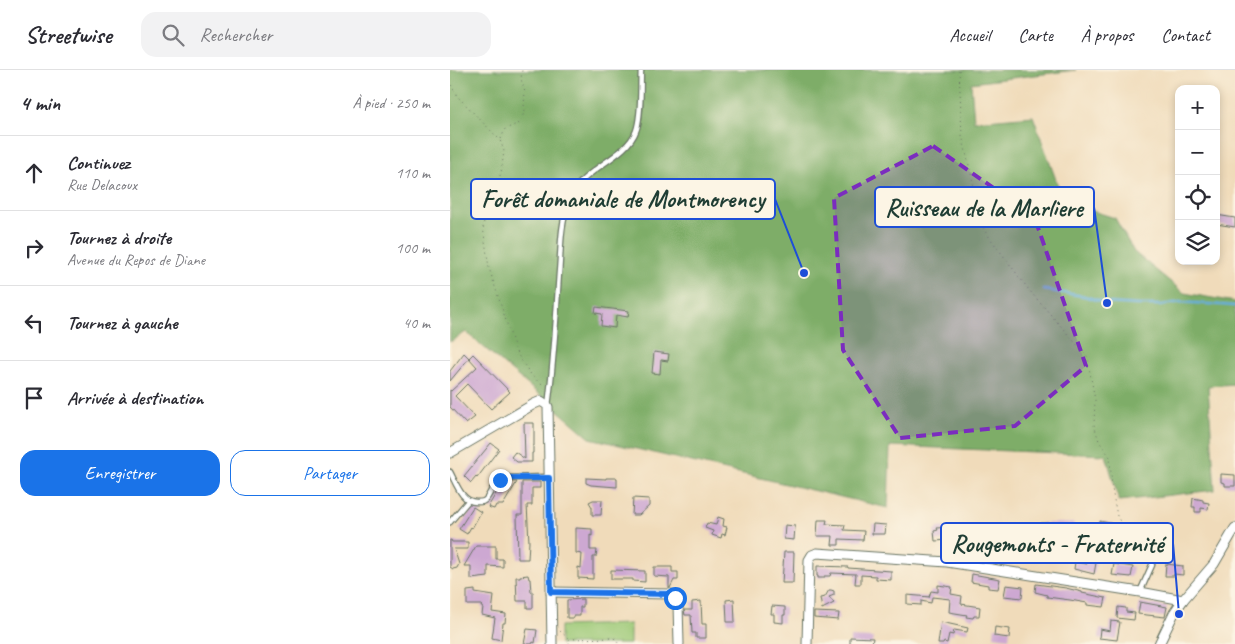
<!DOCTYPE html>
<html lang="fr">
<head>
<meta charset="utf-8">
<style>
  body { margin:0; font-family:Caveat,sans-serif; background:#f2f2f3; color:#2b2b33 }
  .controls { position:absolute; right:15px; top:15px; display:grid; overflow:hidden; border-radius:10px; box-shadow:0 2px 8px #0003 }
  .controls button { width:45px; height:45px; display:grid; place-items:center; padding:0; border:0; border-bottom:1px solid #e1e1e2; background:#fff; color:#2b2b33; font:25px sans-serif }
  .stop { position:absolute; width:15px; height:15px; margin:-11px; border:4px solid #1a73e8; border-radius:50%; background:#fff }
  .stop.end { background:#1a73e8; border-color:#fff; box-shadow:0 1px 5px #0008 }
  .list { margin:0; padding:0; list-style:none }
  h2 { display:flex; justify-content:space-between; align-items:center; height:65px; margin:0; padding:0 20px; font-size:21px }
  h2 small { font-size:16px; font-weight:400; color:#7c7c81 }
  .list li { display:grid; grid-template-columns:32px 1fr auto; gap:15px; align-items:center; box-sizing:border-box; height:75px; padding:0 20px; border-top:1px solid #e1e1e2 }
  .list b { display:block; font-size:19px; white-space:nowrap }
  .list p { margin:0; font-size:16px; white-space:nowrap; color:#7c7c81 }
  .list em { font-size:16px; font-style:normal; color:#7c7c81 }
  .actions { display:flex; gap:10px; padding:15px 20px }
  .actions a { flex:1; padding:11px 0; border:1px solid #1a73e8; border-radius:15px; text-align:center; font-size:18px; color:#1a73e8 }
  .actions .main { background:#1a73e8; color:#fff }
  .icon { flex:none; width:28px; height:28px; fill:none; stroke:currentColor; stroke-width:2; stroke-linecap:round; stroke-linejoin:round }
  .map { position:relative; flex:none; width:785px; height:574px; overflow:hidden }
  header { display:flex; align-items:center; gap:30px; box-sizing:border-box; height:70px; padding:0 25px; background:#fff; border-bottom:1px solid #e1e1e2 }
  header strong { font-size:24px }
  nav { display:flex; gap:28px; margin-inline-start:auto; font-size:18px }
  .search { width:350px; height:45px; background:#f2f2f3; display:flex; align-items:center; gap:12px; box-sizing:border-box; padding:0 18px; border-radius:15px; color:#7c7c81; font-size:19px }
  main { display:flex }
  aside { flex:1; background:#fff }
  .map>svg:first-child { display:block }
  .green { fill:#9dc977; stroke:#5e8356 }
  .forest { fill:#7ead68; stroke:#4e754e }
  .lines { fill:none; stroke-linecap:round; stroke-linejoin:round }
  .stream { stroke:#66aedd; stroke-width:2.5 }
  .building { fill:#cda8d2 }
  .service-casing { stroke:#687463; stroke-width:7 }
  .minor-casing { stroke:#687463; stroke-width:11 }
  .path { stroke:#687463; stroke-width:1; stroke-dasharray:1 4; stroke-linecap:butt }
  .service { stroke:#fff; stroke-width:4.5 }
  .minor { stroke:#fff; stroke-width:9 }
  .route { stroke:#1a73e8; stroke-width:6 }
  .marked { fill:#7b2cbf; fill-opacity:0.2; stroke:#7b2cbf; stroke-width:4; stroke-dasharray:10 6; stroke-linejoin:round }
  .leader { fill:none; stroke:#1d4ed8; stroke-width:2 }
  .callout-dot { fill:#1d4ed8; stroke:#fcf5e5; stroke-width:2 }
  .callout { fill:#fcf5e5; stroke:#1d4ed8; stroke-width:2 }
  .callout-label { font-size:25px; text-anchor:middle; font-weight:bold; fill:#1f3d34 }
</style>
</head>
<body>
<header>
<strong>Streetwise</strong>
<div class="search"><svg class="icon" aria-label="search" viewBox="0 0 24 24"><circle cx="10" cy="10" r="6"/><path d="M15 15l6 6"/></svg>Rechercher</div>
<nav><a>Accueil</a><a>Carte</a><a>À propos</a><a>Contact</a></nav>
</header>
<main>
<aside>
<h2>4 min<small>À pied · 250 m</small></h2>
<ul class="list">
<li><svg class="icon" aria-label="ahead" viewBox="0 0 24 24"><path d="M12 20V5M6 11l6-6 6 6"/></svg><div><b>Continuez</b><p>Rue Delacoux</p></div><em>110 m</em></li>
<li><svg class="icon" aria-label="right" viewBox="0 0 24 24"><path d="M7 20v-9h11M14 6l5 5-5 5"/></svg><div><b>Tournez à droite</b><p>Avenue du Repos de Diane</p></div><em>100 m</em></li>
<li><svg class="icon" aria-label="left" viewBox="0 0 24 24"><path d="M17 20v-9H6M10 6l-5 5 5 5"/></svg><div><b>Tournez à gauche</b></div><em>40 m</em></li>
<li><svg class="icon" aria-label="arrive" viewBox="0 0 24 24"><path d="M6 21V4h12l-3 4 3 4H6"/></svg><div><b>Arrivée à destination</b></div></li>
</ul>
<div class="actions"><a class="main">Enregistrer</a><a>Partager</a></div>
</aside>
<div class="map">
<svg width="785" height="574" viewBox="0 0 785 574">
  <rect width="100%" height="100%" fill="#fcf5e5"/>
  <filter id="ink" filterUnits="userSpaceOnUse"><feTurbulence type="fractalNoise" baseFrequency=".02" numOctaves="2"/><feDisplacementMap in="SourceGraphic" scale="10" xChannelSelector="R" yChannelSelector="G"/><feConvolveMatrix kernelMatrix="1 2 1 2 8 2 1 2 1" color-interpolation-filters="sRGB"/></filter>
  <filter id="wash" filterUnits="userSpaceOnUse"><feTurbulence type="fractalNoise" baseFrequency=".0096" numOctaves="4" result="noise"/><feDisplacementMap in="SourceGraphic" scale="20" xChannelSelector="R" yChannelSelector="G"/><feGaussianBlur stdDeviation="1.12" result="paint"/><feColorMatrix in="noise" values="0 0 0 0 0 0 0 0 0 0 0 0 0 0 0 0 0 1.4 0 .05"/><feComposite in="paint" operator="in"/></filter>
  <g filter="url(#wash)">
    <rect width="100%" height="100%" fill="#f0dbba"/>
    <path class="green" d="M180,554V574H110V556Z"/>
    <path class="forest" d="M0,0H626L521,13L524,51L583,46L614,132L665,148L684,182L734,223L785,232V314L758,316L765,420L669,431L656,385L440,376L438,438L140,368L16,262L0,272Z"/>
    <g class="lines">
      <path class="stream" d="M594,220L634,226L657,233L689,235H712L731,232L785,236"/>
    </g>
    <g id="blocks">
      <g class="building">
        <path d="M766,145L785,148V157L766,154Z"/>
        <path d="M146,237L179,241L178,247L166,245L165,258L151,256L152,244L145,243Z"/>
        <path d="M204,282L219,284L218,291L211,290L210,304L202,303Z"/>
        <path d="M14,283L19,288L0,311V301Z"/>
        <path d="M23,284L60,322L41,339L17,314L5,326L25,347L16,354L0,337V320L1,321L27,297L19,288Z"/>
        <path d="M74,353H84V376H83V383H82V392H67L61,387L65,382L75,389Z"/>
        <path d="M41,373L49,379L27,408L26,407L21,413L14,406Z"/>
        <path d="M771,404L785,405V416H775V413L771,412Z"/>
        <path d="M136,408L156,409V408H167V417L141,415L136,413Z"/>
        <path d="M56,412H67L53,435H46L44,439L38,437L51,415Z"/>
        <path d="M72,412H90V418H82V435H77L79,472L78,489H68L67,445H72Z"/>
        <path d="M183,428L199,429V436L189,445H182Z"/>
        <path d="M743,428L753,430V432L759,433L758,439L751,438V442H745V437H742Z"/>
        <path d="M143,430H152L151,445H142V437L139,432Z"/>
        <path d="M23,437L31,442L22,458L21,457L17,464L9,459Z"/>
        <path d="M268,447L274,449L273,456L277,457L275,465L272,464L271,468L262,465L263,461L255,458L257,453L266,455Z"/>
        <path d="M368,450H377L376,454L395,455L394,460L414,461L413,470L389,469V475H382L383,466H367Z"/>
        <path d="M650,451L664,454L661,476L647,474Z"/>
        <path d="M591,453H624V466H618V464L591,463Z"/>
        <path d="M423,454L436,455L435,464H422Z"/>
        <path d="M335,455L345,456L344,470L334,469Z"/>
        <path d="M498,457L499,470L485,471L484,461L488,460L487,458Z"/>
        <path d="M126,458L142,459V466L140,465V480H147L146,487H143V509L128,508V497L131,498L132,484L126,483Z"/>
        <path d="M0,470H1L2,472H18V479H4L9,494L7,498L3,499L0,497Z"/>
        <path d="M26,476H46V489H53V497L38,496V507L21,509V496H14Z"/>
        <path d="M334,482H344L343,513H332Z"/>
        <path d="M625,492L637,494V492L646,493L644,504L624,499Z"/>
        <path d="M664,494L683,497L681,507L662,505Z"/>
        <path d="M716,494L733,496V505L724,504V506H715Z"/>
        <path d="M367,496L398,497V498L441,501V510L426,509V506L411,505V514H405L406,504L381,503L380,506H374V508H368V506H367Z"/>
        <path d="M204,497H222V502H228V510H224L220,518H219V507L204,506Z"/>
        <path d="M161,500L195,501V512L183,511V509H161Z"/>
        <path d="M522,504L550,509L548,519L538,518V515L521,512Z"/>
        <path d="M78,505L79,509H80L81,522H83V538H77V531H67L66,507H70V506Z"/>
        <path d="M586,514L616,518L632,522V523L656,528L654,537L637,535V533L620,530L597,527V525L585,522Z"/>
        <path d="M488,515L502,517L501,524L512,526L511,534L530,537L529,546H524L523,548L516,547L517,545L499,542L500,529L482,527L481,533L471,531V535L457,534V525L480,527H479L481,521L488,522Z"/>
        <path d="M556,515L573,517L572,528L554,526Z"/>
        <path d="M25,520V523L44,526L42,542L56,544L55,553H53L51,570L42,568L45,548L32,545L33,537H31L32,535H17V521Z"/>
        <path d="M379,520H381L384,521V525L379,527L384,533L372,539L370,528L375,527Z"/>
        <path d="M133,529V537H130V546H124V548H117V530Z"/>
        <path d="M284,529L285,552H277L276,530Z"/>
        <path d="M251,531L252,554H256V568H246V563H242L241,545H235L234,540H242V532Z"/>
        <path d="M690,532L717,537L715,547L688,544Z"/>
        <path d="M322,536L335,537V545H333V553L324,552V544H321Z"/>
        <path d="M668,537L676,538V542L685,543L684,550L667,548Z"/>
        <path d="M364,542L389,543L388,550L364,548Z"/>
        <path d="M661,551L670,552L667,570L649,568L650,559L660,561Z"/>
        <path d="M491,552L518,558L517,562L504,560L503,565L499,564L497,573L494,572L493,574H488Z"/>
        <path d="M545,557L560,559L559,568L544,566Z"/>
        <path d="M77,559L87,560L85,573L83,572L82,574H74Z"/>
        <path d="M400,567L423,568L422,574H400Z"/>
      </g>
    </g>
  </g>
  <g filter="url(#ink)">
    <use href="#blocks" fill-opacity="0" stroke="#687463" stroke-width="1"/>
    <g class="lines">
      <defs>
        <g id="service">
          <path d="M98,336C104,292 106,247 109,203C111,181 110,156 118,135C120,127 125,118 131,112C146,95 178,83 186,61C192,45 190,17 191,0"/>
          <path d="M0,402C6,413 12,433 27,432C32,432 34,432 37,428C42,420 45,411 55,408L99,407"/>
          <path d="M0,452L18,431"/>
          <path d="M690,522L702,495"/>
        </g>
        <g id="minor">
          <path d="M0,383L84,334L91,331L97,335L98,337L102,574"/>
          <path d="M101,522L220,524L225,528L228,534L229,574"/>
          <path d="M357,574L359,490L362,485L367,483L497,492L690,522L733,530"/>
          <path d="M709,574L724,543L733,530L764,494L785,458"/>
        </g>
      </defs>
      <use href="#service" class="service-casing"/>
      <use href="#minor" class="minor-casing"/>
      <g class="path">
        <path d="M509,0L512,65L534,160L579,220L637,286L645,330L644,355L649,371L660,387L662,419L667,446L683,475L698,491"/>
        <path d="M0,10L2,17L8,27L50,70L54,81L51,103L35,145L33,157L39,198L66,282L79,302L86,310L94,315"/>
        <path d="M51,69L55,59L70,53L75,40L74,35L75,22L71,9L72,0"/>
        <path d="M110,561L118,568"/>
        <path d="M119,574V569L164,568L169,574"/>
      </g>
      <use href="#service" class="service"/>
      <use href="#minor" class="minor"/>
    </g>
  </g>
  <g class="lines" filter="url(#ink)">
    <path class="route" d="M50,410L55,408H99L101,522L220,524L225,528"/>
  </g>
  <path class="marked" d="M483,76L584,146L636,296L565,356L450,368L393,280L384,128Z"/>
  <path class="leader" d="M354 203L325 129M657 233L644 137M729 544L723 473"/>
  <g class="callout-dot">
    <circle cx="354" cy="203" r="5"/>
    <circle cx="657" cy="233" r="5"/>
    <circle cx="729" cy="544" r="5"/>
  </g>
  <g class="callout">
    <rect x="21" y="109" width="304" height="40" rx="5"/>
    <rect x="425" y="117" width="219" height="40" rx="5"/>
    <rect x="491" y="453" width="232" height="40" rx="5"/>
  </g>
  <g class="callout-label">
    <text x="173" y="137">Forêt domaniale de Montmorency</text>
    <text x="534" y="146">Ruisseau de la Marliere</text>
    <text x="607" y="482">Rougemonts - Fraternité</text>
  </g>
</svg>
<div class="controls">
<button>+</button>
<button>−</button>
<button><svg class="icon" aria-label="locate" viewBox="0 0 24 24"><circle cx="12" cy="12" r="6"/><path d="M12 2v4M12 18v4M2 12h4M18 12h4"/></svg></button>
<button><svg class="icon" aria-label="layers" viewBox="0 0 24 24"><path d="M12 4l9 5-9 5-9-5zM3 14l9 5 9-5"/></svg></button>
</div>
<div class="stop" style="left:225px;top:528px"></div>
<div class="stop end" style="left:50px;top:410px"></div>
</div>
</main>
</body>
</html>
